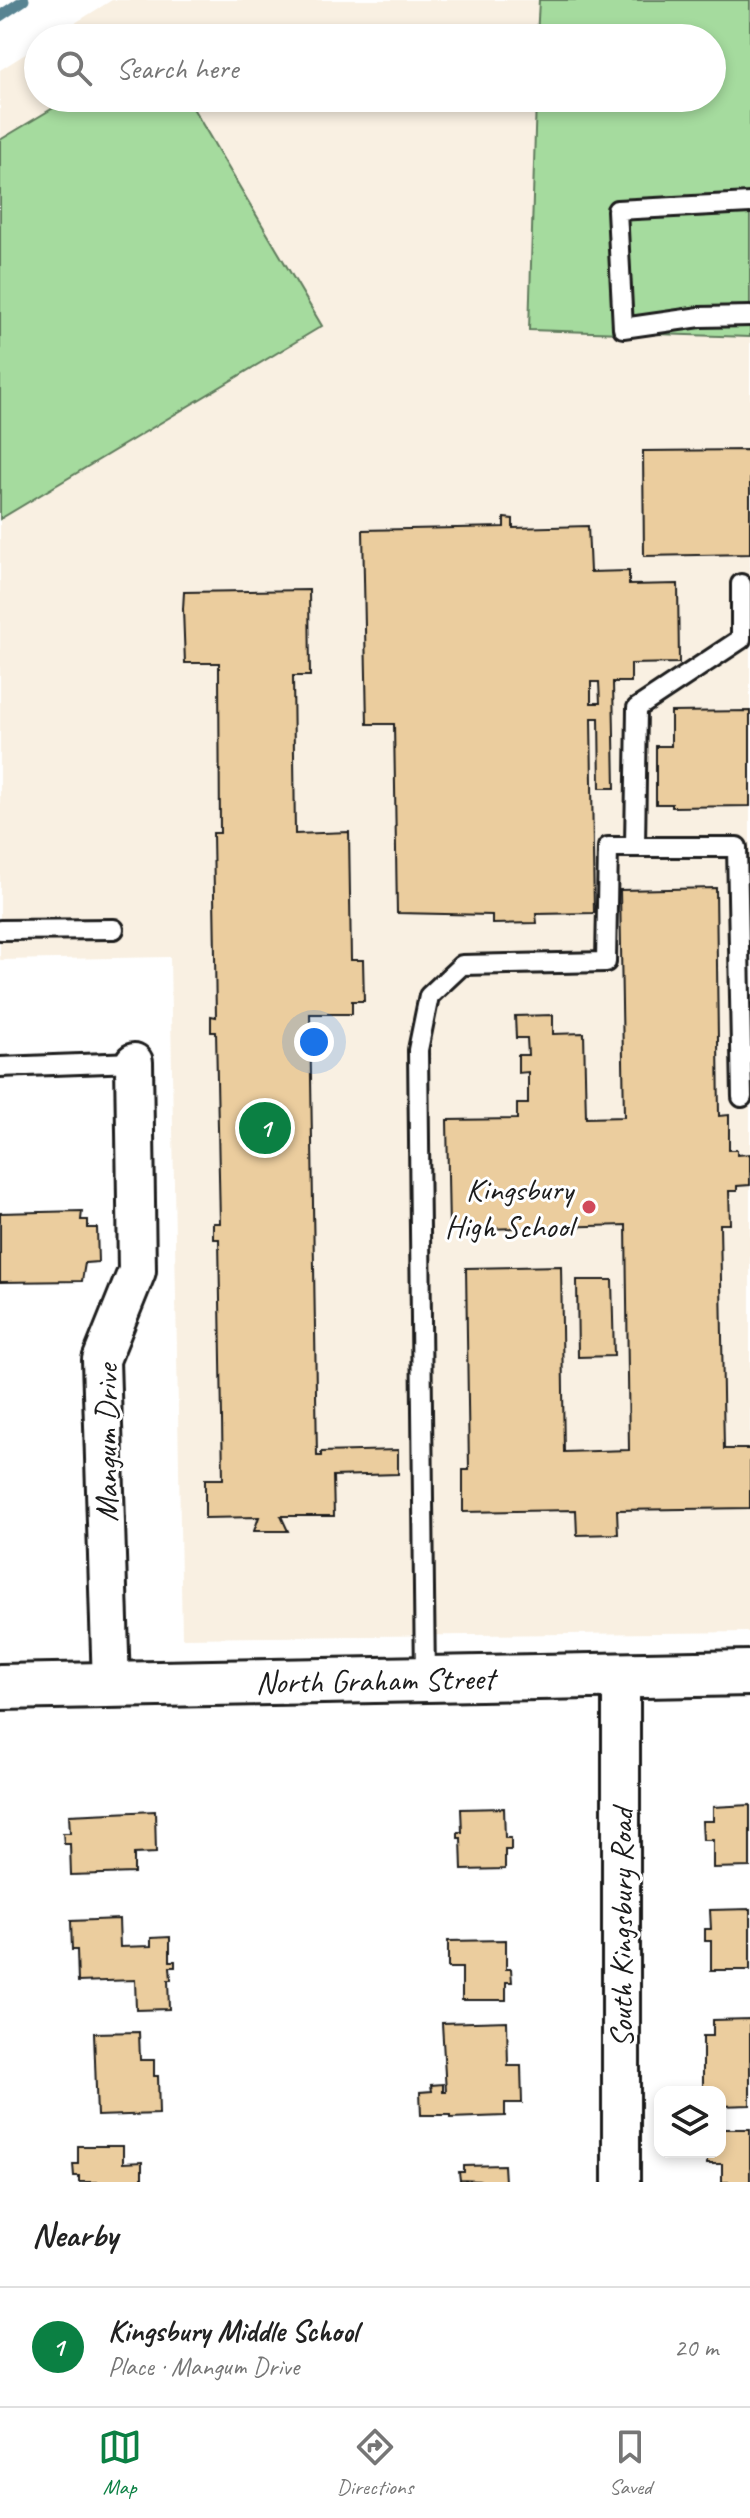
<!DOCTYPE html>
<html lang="en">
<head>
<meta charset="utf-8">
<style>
  body { margin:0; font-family:Caveat,sans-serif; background:#f2f2f2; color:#222 }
  .controls { position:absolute; right:24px; bottom:24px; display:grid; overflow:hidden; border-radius:16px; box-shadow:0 4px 12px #0003 }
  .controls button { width:72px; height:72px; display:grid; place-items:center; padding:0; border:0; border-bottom:2px solid #e0e0e0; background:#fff; color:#222; font:40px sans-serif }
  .you { position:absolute; left:314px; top:1042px; width:28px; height:28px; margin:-20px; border:6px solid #fff; border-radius:50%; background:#1a73e8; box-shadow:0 0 0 12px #1a73e833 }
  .badge { display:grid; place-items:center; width:52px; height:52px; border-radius:50%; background:#0b8043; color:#fff; font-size:26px; font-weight:700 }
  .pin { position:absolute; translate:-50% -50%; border:4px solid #fff; box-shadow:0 2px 8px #0006 }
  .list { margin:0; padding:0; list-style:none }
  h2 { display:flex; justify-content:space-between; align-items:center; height:104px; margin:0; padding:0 32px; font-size:34px }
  h2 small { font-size:26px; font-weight:400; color:#767676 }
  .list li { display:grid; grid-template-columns:52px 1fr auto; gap:24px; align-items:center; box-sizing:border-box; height:120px; padding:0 32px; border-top:2px solid #e0e0e0 }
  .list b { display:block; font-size:30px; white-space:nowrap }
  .list p { margin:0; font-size:26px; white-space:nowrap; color:#767676 }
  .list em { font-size:26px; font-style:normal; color:#767676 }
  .icon { flex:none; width:44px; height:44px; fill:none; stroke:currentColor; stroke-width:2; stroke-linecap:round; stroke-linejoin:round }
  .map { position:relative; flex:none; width:750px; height:2182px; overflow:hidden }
  .search { position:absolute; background:#fff; box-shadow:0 4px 12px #0003; left:24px; right:24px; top:24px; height:88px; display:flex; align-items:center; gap:20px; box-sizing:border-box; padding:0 28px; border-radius:44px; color:#767676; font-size:30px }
  .sheet { height:224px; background:#fff }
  nav { display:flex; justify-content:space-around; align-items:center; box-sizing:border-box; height:112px; border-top:2px solid #e0e0e0; background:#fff; font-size:22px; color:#767676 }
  nav a { display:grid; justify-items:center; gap:4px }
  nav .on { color:#0b8043 }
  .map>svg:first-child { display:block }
  .built { fill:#f9f0e2 }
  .green { fill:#a5db9e; stroke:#607c5d; stroke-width:2 }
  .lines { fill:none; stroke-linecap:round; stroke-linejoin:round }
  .stream { stroke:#588492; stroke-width:11 }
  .building { fill:#ebcd9e; stroke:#1c1c1c; stroke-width:2; fill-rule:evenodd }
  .lane-casing { stroke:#1c1c1c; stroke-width:24 }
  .street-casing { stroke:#1c1c1c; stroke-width:42 }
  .secondary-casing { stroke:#1c1c1c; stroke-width:50 }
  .lane { stroke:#fff; stroke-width:18 }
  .street { stroke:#fff; stroke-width:36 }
  .secondary { stroke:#fff; stroke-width:44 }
  .poi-dot { fill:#d1495b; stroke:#fff; stroke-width:3 }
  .labels { text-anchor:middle; stroke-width:6; stroke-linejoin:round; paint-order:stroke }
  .poi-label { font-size:32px; fill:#1c1c1c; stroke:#fff; text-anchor:end }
  .street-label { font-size:32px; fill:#1c1c1c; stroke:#fff }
</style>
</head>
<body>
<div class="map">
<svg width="750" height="2182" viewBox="0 0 750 2182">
  <rect width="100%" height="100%" fill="#fff"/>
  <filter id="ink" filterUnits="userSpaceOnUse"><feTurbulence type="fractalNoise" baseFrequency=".0125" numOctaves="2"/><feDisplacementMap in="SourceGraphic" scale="16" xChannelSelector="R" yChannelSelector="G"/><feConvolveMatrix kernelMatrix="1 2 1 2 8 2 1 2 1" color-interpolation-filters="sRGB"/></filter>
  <g filter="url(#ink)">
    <path class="built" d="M112,0H750V1632L182,1638L170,957L0,960V70L38,46V98H712V38H51Z"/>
    <g class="green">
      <path d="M539,0H750V337L529,330L536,98H712V38H537Z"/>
      <path d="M70,98H187L322,326L0,519V140Z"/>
    </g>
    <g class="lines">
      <path class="stream" d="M0,16L24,0"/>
    </g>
    <g class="building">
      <path d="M750,450V554L644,556L643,451Z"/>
      <path d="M504,518L513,519V528L588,526L590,572L629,571V585L678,584L679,663L631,664V682H613L615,788H600L599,718H591L594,913L536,914L537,923L492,924V915L397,913L394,724H367L363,530L504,527ZM591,682H599L600,703H591Z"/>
      <path d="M309,590L310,676H293L295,834L349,832L351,960H363L364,1001H352V1014H310L317,1456H321V1452L398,1450V1474L333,1476L334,1516H281L288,1531H254L259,1517L205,1518V1479H223L219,1239H213V1223H220L216,1032H211V1016L216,1017L213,833H220L219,670V663H185L183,609L184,592Z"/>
      <path d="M750,711V806L672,807V804H656V746H671V712Z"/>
      <path d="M716,888L719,1116L729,1115V1150H737V1155L750,1154V1185L737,1186V1191H729L730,1224H720L724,1449H750V1508L617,1510L618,1534L577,1535L576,1510L463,1512V1470H469L466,1268L561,1266L564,1452L629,1450L626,1225L449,1230L447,1120L517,1119V1104H528V1072L518,1073V1055H528L527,1038H516L515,1016L553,1015V1034L584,1033L586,1118L624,1117L620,890Z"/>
      <path d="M82,1211L81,1220H88V1228H97L98,1262L85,1263L82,1281L0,1282V1213Z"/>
      <path d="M577,1280H612L614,1356L578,1357Z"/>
      <path d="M750,1805V1867L713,1868V1840H703L702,1821H713V1807Z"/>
      <path d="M504,1808L505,1838H511V1850H505V1869L462,1870L461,1838H458V1832H462L461,1809Z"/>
      <path d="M155,1811L156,1853L134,1854V1873L71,1875L70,1844H64L63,1833H70L69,1815Z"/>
      <path d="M750,1909V1970H711V1941H705V1929H711L710,1910Z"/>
      <path d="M119,1919L120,1947L151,1946V1938L170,1937V1961H175V1967H170L171,1980H168L169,2009L136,2010L135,1980L78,1982L77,1950H72L71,1921Z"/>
      <path d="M506,1940V1969H511L512,1982H506V2000H462V1968H448V1941Z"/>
      <path d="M750,2019V2105L720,2106V2092H703V2036H713V2020Z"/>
      <path d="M507,2021L508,2066H521L522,2103H505V2116L450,2118V2115H421L420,2092L432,2091L431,2085L443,2084V2092H446L442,2023Z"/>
      <path d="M139,2032L140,2060H154V2076H158L159,2114L97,2116L94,2033Z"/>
      <path d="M722,2129H750V2182H722V2164H707V2152H720Z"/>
      <path d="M78,2146H123V2163L142,2162V2182H79V2176H74L73,2164H78Z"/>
      <path d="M504,2165L505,2182L460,2180L459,2172H464V2166Z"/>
    </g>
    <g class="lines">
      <defs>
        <g id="lane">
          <path d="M750,203L617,210L623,328L700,317L750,316"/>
          <path d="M635,846L637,708L741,639V584"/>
          <path d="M0,930L114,929"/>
          <path d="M0,1067L134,1062"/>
          <path d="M425,1679L418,1050L429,996L462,965L606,962L608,847H737L742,1097"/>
        </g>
        <g id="street">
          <path d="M621,1674V2182"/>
          <path d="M111,1686L101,1360L137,1271L134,1062"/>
        </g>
        <path id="secondary" d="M0,1687L750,1673"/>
      </defs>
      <use href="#lane" class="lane-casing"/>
      <use href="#street" class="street-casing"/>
      <use href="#secondary" class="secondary-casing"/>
      <use href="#lane" class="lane"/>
      <use href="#street" class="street"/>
      <use href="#secondary" class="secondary"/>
    </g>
  </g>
  <circle class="poi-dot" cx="589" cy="1207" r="8"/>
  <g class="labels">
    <g class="poi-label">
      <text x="573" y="1200">Kingsbury<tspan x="573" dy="37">High School</tspan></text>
    </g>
    <g class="street-label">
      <text transform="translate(106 1443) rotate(-90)" y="11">Mangum Drive</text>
      <text transform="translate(375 1680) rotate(-1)" y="11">North Graham Street</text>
      <text transform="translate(621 1928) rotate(-90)" y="11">South Kingsbury Road</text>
    </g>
  </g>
</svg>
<div class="controls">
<button><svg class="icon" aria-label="layers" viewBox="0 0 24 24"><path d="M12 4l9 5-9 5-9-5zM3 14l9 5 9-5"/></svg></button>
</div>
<div class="you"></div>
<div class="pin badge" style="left:265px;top:1128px">1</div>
<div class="search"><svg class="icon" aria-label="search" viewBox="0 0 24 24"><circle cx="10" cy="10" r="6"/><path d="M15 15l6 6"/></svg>Search here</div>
</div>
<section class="sheet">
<h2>Nearby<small></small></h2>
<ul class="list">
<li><span class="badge">1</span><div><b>Kingsbury Middle School</b><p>Place · Mangum Drive</p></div><em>20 m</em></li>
</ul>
</section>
<nav>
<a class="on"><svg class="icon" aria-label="map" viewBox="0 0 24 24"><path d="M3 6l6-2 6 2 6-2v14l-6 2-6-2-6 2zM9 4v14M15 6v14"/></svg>Map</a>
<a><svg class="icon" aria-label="directions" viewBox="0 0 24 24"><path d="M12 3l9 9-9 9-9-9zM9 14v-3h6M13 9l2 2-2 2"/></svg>Directions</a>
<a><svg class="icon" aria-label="saved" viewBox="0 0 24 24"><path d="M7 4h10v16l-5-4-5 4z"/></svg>Saved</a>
</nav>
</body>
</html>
